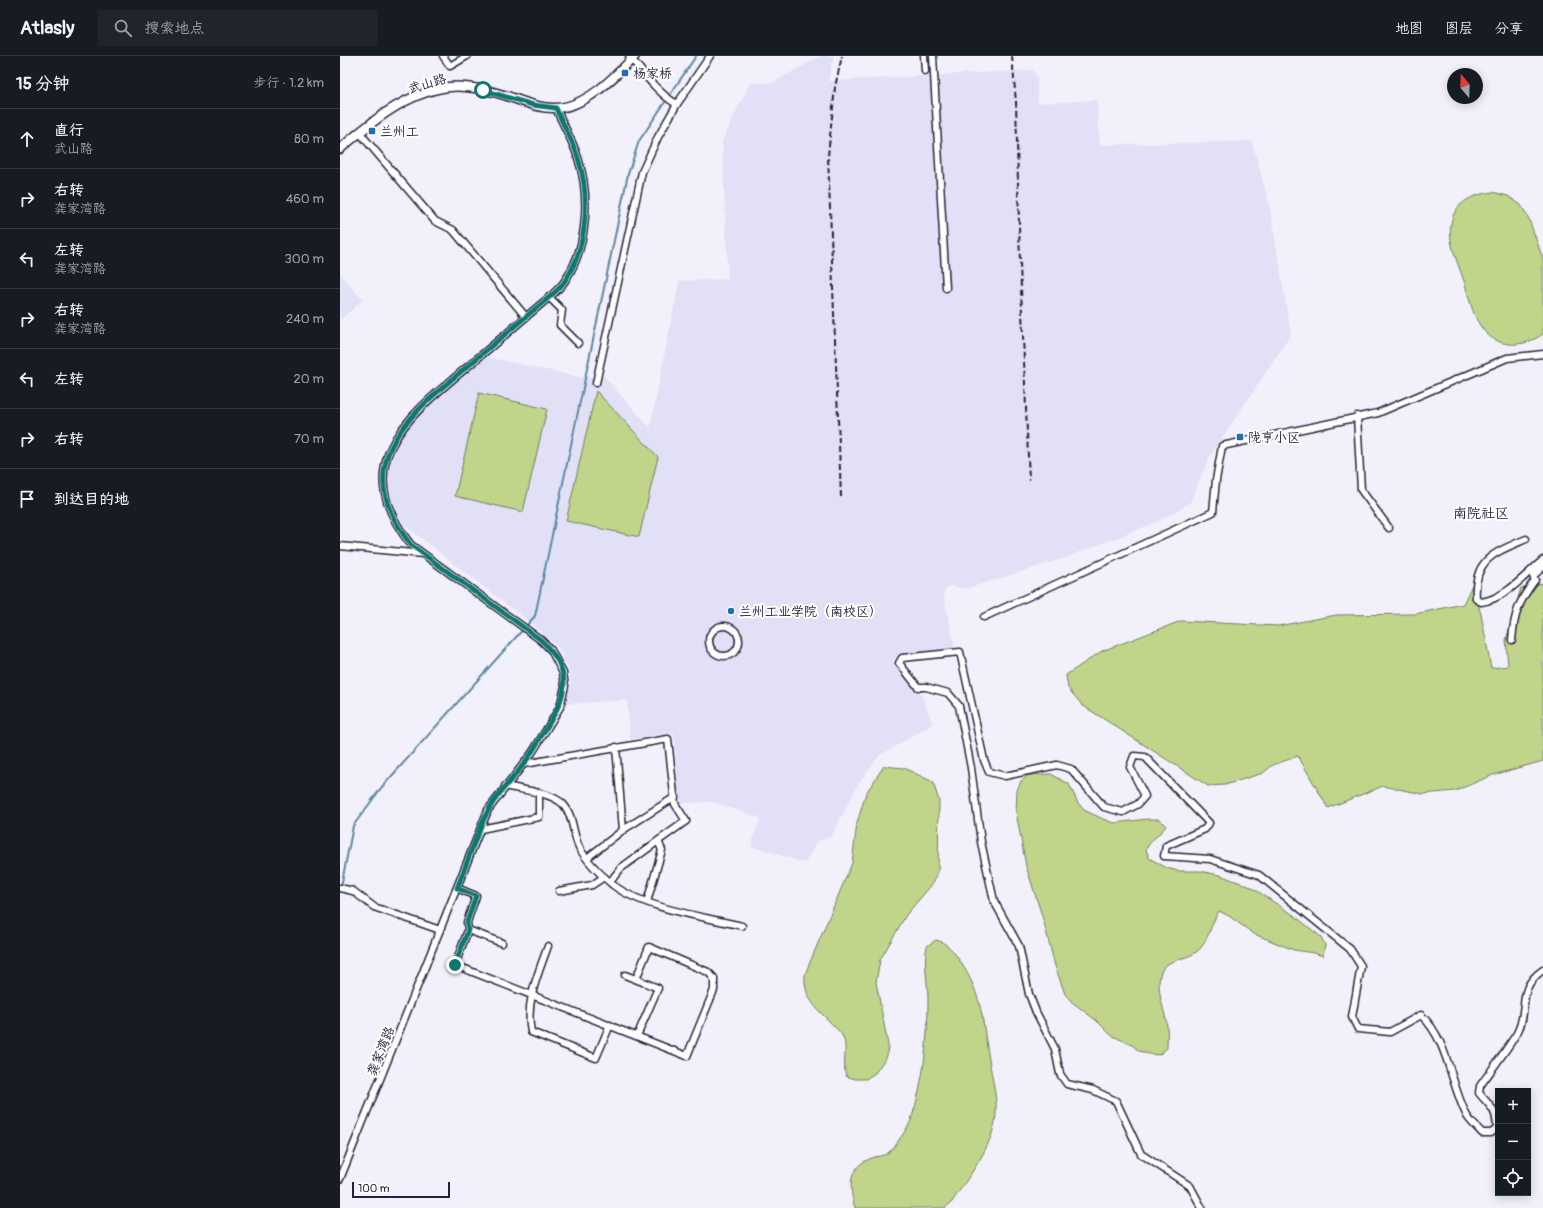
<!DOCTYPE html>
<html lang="zh">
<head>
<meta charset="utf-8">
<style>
  body { margin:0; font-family:Pangolin,"LXGW WenKai TC",sans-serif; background:#20242c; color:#f1f3f6 }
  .controls { position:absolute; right:12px; bottom:12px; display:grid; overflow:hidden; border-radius:0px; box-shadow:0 2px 10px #0003 }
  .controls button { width:36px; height:36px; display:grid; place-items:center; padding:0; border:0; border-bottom:1px solid #363941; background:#171b24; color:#f1f3f6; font:20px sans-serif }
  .compass { position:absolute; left:1107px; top:12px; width:36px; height:36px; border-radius:50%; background:#171b24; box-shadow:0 2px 10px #0003; rotate:341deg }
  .scale { position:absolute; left:12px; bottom:10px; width:98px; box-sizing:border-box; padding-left:4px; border:2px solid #22223b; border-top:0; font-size:11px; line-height:14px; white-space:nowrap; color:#22223b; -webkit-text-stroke:3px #fff; paint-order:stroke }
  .stop { position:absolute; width:12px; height:12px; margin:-9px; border:3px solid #0f766e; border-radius:50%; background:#fff }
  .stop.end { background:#0f766e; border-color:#fff; box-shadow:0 1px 4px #0008 }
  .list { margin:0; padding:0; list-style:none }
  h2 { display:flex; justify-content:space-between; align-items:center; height:52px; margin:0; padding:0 16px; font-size:17px }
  h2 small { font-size:13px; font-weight:400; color:#9ea1a6 }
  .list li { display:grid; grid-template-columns:26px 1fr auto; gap:12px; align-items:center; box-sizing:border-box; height:60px; padding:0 16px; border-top:1px solid #363941 }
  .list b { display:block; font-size:15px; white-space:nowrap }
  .list p { margin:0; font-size:13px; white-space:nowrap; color:#9ea1a6 }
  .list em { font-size:13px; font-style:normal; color:#9ea1a6 }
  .icon { flex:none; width:22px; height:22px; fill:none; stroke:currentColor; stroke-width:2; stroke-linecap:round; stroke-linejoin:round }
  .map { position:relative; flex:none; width:1203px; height:1152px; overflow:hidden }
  header { display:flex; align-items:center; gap:24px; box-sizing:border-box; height:56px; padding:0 20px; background:#171b24; border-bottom:1px solid #363941 }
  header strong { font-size:19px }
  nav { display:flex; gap:22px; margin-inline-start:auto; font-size:14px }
  .search { width:280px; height:36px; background:#20242c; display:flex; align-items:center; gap:10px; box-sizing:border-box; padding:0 14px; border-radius:0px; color:#9ea1a6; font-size:15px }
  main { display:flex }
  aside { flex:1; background:#171b24 }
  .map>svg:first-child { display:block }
  .built { fill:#e2e0f6 }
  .green { fill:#c0d58a; stroke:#717c62 }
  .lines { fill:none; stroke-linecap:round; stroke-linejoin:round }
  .stream { stroke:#5d87a2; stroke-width:2 }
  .street-casing { stroke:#22223b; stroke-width:9 }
  .secondary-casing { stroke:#22223b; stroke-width:11 }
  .street { stroke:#fff; stroke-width:6 }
  .secondary { stroke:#fff; stroke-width:8 }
  .rail { stroke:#22223b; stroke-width:2; stroke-dasharray:6 3; stroke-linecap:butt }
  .route { stroke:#0f766e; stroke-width:5 }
  .poi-dot { fill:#1f6fb2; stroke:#fff; stroke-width:1.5 }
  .labels { text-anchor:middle; stroke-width:4; stroke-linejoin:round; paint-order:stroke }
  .poi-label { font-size:13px; fill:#22223b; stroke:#fff; text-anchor:start }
  .street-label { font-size:13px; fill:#22223b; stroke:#fff }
  .neighbourhood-label { font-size:14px; fill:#22223b; stroke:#fff }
</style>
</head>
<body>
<header>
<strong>Atlasly</strong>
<div class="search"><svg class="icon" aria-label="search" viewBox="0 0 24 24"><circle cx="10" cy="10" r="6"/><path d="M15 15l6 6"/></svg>搜索地点</div>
<nav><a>地图</a><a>图层</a><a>分享</a></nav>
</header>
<main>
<aside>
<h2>15 分钟<small>步行 · 1.2 km</small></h2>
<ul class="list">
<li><svg class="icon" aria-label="ahead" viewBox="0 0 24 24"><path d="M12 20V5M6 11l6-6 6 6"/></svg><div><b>直行</b><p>武山路</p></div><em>80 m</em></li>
<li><svg class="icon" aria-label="right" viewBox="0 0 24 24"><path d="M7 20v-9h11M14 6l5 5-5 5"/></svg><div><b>右转</b><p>龚家湾路</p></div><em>460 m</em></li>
<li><svg class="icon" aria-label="left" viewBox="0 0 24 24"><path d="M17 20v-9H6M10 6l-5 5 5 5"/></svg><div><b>左转</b><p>龚家湾路</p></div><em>300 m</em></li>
<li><svg class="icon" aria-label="right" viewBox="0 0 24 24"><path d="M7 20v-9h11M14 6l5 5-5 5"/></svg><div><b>右转</b><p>龚家湾路</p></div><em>240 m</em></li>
<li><svg class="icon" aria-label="left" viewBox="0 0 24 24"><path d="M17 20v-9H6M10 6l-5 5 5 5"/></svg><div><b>左转</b></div><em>20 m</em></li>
<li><svg class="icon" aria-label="right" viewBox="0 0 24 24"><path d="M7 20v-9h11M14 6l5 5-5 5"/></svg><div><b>右转</b></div><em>70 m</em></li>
<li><svg class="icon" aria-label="arrive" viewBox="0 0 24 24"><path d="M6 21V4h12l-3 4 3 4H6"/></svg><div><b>到达目的地</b></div></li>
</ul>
</aside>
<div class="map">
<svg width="1203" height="1152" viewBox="0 0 1203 1152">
  <rect width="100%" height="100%" fill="#f2f1fb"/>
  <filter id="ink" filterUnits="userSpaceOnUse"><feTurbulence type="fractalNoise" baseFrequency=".025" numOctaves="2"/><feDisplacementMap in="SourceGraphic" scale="8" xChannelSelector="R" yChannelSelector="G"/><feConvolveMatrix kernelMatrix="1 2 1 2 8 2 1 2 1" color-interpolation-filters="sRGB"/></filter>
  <g filter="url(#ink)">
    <g class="built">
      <path d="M481,0H494L488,25L693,14L697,20L698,47L757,44L760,89L912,85L930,151L951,279L869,402L850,447L817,466L725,502L626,533L610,530L605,533L604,540L615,592L603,595H585L558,600L552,605L582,641L593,668L539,700L520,725L491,781L478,785L465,807L411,790L420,762L372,746L339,747L334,678L290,683L287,644L226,648L231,626L229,614L218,591L193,569L64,469L50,443L48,416L59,383L88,348L147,301L239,321L264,320L310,372L339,225L388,223L382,85L410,27H432Z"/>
      <path d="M0,218L23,244L0,264Z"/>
    </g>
    <g class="green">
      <path d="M1153,136L1168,140L1181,149L1189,163L1203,203V278C1185,291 1161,293 1145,276C1133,263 1129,241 1124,225C1117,204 1105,182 1113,160C1120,143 1137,138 1153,136Z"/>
      <path d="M256,335L318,401L299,481L226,465Z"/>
      <path d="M139,337L207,353L183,456L115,440Z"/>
      <path d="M1203,527V705L1153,719L1115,735L1083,738L1043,730L988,752L958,700L933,709L923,717L885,729L868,730L742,649L728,632L726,619L762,595L841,565L938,570L996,559L1075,558L1123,548L1132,529L1141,558L1151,612L1168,610L1166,584L1181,532Z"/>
      <path d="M544,710L564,712L593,726L599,745L598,816L594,826L566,859L540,904L536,926L548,989L547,1000L535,1017L526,1023H515L506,1020C502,1007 508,993 503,981C501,976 496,973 493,969C477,953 463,942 465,918L512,807L517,767L526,737Z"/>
      <path d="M711,718L729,728L738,747L744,754L763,763L774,767L808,763H819L826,770C820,778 812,783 806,793L809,802L827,812L838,815H859L880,819L911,831L955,860L981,881L985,889L983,900L974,897L954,894L914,878L889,860L879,855C870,868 868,889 855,897C844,904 826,903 821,916C815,934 825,953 827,970C828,977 827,985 827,992L819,999L809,998L799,995L792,989L771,979L757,965L732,946L725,938L715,910L703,863L686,810L676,756L677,734L681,725L689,719Z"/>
      <path d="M596,884C608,887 613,895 620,905C643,940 642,964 649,1003C652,1023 659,1046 655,1066C649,1096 628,1121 612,1146L605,1152H515C509,1131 507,1111 532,1102C537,1100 545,1100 549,1096C555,1091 569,1070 571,1064C584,1026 588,983 588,944C588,925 583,909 587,890Z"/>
    </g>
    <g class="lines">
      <path class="stream" d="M1,831L13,770L41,732L195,560L288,118L299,85L356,0"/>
      <defs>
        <g id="street">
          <path d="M103,0L110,10L127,0"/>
          <path d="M584,0L585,15"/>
          <path d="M593,0L606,232"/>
          <path d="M337,48L370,0"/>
          <path d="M19,76L95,165L113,174L186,261"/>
          <path d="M209,241L222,254L220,269L238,287"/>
          <path d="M256,327L302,116L318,81L337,48C320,40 301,14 289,0"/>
          <path d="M1017,360L1021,434L1049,472"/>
          <path d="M1186,483C1154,497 1133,503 1136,543L1141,546C1165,543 1185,519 1203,504"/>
          <path d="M0,490L83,498"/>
          <path d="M644,561L873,456L876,424L882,390L1038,357L1167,302L1203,298"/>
          <circle cx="384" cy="585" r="15"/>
          <path d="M1172,584C1174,558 1179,545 1195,524L1193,520L1203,511"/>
          <path d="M276,691L283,774"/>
          <path d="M184,708L328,683L335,748L346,765L318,785"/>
          <path d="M165,730C182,734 210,736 223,748C233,758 233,779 239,791C247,806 260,818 273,829C303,852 365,861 402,870"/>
          <path d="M141,773L199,761V737"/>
          <path d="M247,802L283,774L335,741"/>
          <path d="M270,826L281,812L318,785L322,794L307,846"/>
          <path d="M0,832L13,835L34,851L100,874"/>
          <path d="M117,832L136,840L127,866L128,874L162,887"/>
          <path d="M219,835L252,829L264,821"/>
          <path d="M128,874L115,909L347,1000L374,934V922L368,916L309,891L296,923"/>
          <path d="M208,890C198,918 185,946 191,976L256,1002L270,969"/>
          <path d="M285,919L318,932L297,980"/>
          <path d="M0,1123L148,754L192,697L220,651L225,630L223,617L211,594L201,584L71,489C8,408 65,363 126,312C155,288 183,263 212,239C217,234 223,229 226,223C248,190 250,139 238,102C233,85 223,69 216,52"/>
          <path d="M862,1152L850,1130L801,1098L776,1045L753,1034L727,1028L720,1018L715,993L696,956L689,938L679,890L654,845L641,786L631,712L619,650L608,637L586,631H578L559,607L562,602L620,596L644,704L649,716L665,720L717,709L731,713L764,751L783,756L798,748L805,740L790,711L794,700L805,701L869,767L865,773L826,790L824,800L870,803L919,819L1010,893L1021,910L1012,961L1018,973L1050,976L1081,959C1108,984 1110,1026 1126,1058C1129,1065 1137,1071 1142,1077H1151L1157,1073C1156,1052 1152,1053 1139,1037L1140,1030C1152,1013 1166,995 1177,977C1190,954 1175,933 1203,914"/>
        </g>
        <path id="secondary" d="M0,93C31,66 67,36 109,31C125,29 142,33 157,37C176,42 196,53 216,52C247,51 275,20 295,0"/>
      </defs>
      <use href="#street" class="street-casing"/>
      <use href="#secondary" class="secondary-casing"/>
      <use href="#street" class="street"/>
      <use href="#secondary" class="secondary"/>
      <g class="rail">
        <path d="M672,0L676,46L680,208L689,424"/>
        <path d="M501,441L488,100L495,31L502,0"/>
      </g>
    </g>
  </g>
  <g class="lines" filter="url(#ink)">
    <path class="route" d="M115,909L128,874L127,866L136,840L117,832C128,806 136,777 149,753C157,738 169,727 179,714C189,703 196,689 204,676C226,640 236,618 201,584L71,489C7,407 67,361 128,310C156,286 184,262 212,239C217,234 223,229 226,223C248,190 250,139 238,102C233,85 223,69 216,52L193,49L143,34"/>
  </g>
  <g class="poi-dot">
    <rect x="281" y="13" width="8" height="8" rx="2"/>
    <rect x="28" y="71" width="8" height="8" rx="2"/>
    <rect x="896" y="377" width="8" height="8" rx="2"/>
    <circle cx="391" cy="555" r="4"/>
  </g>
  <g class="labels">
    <g class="poi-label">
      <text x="293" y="22">杨家桥</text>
      <text x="40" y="80">兰州工</text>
      <text x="908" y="386">陇亨小区</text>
      <text x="399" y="560">兰州工业学院（南校区）</text>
    </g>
    <g class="street-label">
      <text transform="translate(87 27) rotate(-17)" y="5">武山路</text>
      <text transform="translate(40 995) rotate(-68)" y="5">龚家湾路</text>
    </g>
    <g class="neighbourhood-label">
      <text x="1141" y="462">南院社区</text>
    </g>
  </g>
</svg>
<div class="controls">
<button>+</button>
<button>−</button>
<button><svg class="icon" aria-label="locate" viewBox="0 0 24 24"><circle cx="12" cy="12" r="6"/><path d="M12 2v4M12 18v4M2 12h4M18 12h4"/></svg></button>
</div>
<svg class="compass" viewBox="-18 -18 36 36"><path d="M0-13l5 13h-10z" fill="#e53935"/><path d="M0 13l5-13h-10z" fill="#9ea1a6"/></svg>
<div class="scale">100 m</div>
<div class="stop" style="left:143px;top:34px"></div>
<div class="stop end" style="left:115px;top:909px"></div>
</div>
</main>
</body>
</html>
